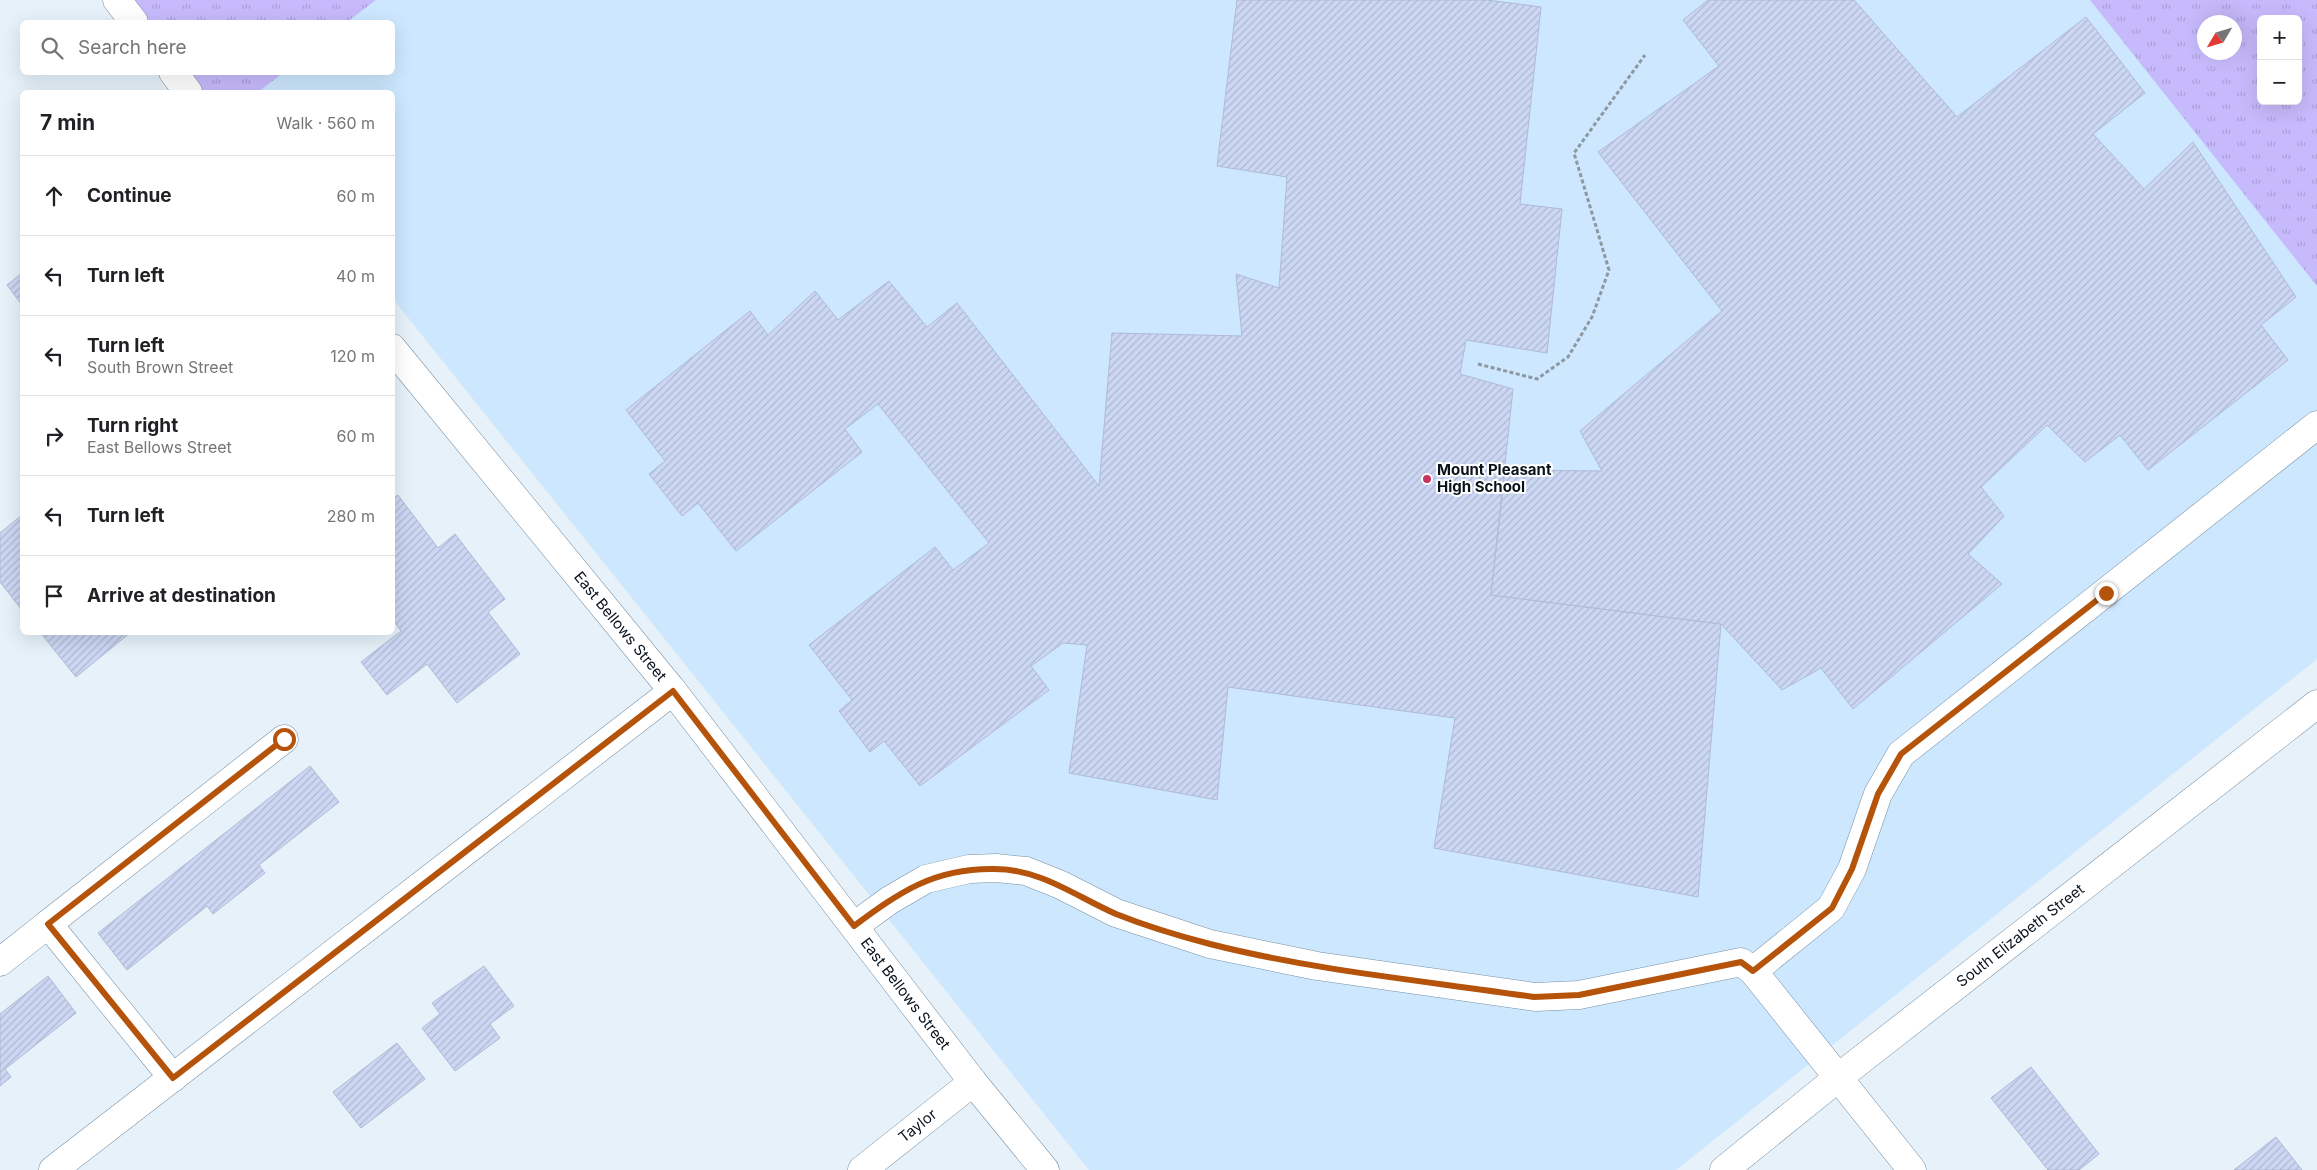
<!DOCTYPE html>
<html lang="en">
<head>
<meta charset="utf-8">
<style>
  body { margin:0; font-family:Inter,sans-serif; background:#f2f2f2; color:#202124 }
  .controls { position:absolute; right:15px; top:15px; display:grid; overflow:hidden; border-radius:8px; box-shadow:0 5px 20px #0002 }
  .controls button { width:45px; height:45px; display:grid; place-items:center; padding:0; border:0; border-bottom:1px solid #e0e0e0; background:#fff; color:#202124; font:25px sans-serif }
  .compass { position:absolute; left:2197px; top:15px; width:45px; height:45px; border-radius:50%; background:#fff; box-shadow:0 5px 20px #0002; rotate:232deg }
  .stop { position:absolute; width:15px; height:15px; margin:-11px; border:4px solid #b45309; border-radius:50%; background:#fff }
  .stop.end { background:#b45309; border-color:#fff; box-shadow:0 1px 5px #0008 }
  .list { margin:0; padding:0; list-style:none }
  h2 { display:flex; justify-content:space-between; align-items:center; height:65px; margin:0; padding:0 20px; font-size:21px }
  h2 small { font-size:16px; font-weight:400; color:#757577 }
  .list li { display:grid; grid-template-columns:32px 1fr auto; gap:15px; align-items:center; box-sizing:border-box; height:80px; padding:0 20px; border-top:1px solid #e0e0e0 }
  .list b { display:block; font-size:19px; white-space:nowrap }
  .list p { margin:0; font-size:16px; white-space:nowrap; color:#757577 }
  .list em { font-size:16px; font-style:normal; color:#757577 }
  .icon { flex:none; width:28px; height:28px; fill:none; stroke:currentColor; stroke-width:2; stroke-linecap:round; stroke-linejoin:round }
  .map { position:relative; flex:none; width:2317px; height:1170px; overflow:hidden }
  .search { position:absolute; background:#fff; box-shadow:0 5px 20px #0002; left:20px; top:20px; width:375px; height:55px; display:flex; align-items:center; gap:12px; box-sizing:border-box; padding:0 18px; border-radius:8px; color:#757577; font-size:19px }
  .panel { position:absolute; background:#fff; box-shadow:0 5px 20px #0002; left:20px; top:90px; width:375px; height:545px; border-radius:8px }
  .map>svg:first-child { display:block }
  .built { fill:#cce7fe; fill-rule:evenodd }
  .grass { fill:url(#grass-tufts); fill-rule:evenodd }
  .building { fill:url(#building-hatch); stroke:#afbad7 }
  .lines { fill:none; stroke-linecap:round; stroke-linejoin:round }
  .minor-casing { stroke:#7790a5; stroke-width:29 }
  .path { stroke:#8e98a0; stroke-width:3; stroke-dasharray:4 2.5; stroke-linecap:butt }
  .minor { stroke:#fff; stroke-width:28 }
  .route { stroke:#b45309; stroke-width:6 }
  .poi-dot { fill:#c3355f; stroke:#fff; stroke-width:2 }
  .labels { text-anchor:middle; stroke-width:4; stroke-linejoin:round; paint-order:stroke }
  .poi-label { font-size:15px; font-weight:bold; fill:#09121a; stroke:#fff; text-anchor:start }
  .street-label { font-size:15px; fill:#09121a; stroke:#fff }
</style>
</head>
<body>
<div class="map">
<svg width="2317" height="1170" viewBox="0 0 2317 1170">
  <defs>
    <pattern id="grass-tufts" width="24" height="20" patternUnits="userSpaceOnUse" patternTransform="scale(1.25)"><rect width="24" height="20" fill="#c7bafc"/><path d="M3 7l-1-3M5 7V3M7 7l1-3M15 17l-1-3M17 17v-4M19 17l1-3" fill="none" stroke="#aa9fd7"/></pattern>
    <pattern id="building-hatch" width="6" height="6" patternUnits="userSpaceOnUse" patternTransform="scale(1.25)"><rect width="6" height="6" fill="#ccd7f3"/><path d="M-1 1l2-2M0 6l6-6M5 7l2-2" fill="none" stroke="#aeb8d0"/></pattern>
  </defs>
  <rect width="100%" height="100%" fill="#e6f1fa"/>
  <path class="built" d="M154,0H2317V659L1676,1170H1089L393,299L392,92H228L212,73L392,72V22H172ZM2261,19H2298V101H2261ZM2204,22H2234V52H2204Z"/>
  <g class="grass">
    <path d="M114,0H376L347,22H132Z"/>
    <path d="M2090,0H2317V286ZM2261,19H2298V101H2261ZM2234,22V52H2204V22Z"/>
    <path d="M171,73H283L258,92H187Z"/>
  </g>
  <g class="building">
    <path d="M1237,0H1487L1541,7L1520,204L1562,209L1547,353L1466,340L1460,374L1513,389L1491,595L1721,624L1698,897L1434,848L1455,718L1228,687L1217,800L1069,773L1087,645L1063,643L1031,666L1049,690L920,786L884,741L870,752L839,711L852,700L809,645L935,547L953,570L989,543L878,404L845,429L862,452L736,551L698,503L682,516L649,474L665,461L626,410L750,311L768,335L815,291L838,320L889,281L927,327L957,303L1099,486L1112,333L1242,336L1236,274L1279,288L1287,177L1217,166Z"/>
    <path d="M1708,0H1854L1957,117L2086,17L2145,93L2093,134L2144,189L2193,142L2296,297L2261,325L2288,360L2148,470L2120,435L2085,462L2047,425L1981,487L2004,516L1968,554L2002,584L1853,709L1821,668L1782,690L1721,624L1491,595L1505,470L1602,471L1580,431L1722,311L1598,152L1719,66L1683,20Z"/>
    <path d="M22,273V305L7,285Z"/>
    <path d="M398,495L438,548L455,534L505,599L488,612L520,654L457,703L427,664L387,695L361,662L401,631L392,619V499Z"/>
    <path d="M22,515V610L0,582V533Z"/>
    <path d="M40,632H131L76,677Z"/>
    <path d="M310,766L339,802L259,865L265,873L213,914L207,906L127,970L98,933Z"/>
    <path d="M484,966L514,1006L490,1024L500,1038L455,1071L422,1028L440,1014L432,1003Z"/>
    <path d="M48,976L76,1013L5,1069L11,1077L0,1086V1014Z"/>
    <path d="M397,1043L425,1079L361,1128L333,1092Z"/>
    <path d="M2031,1067L2099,1154L2079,1170H2048L1991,1098Z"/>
    <path d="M2276,1137L2302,1170H2234Z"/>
  </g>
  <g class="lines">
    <defs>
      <g id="minor">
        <path d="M117,0L134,22"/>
        <path d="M173,72L188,92"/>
        <path id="s1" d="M392,348L673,691L973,1082L1045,1170"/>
        <path d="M854,926L890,900L926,879L969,869L996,868L1026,871L1061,885L1116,913L1210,944L1317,966L1535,997L1579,995L1741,962L1753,971L1912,1170"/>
        <path d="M0,962L48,924"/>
        <path d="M1753,971L1831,908L1852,869L1878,794L1901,754L2317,425"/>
        <path d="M173,1078L48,924L284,739"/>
        <path d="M53,1170L673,691"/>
        <path id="s2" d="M862,1170L973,1082"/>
        <path id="s3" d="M1724,1170L1839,1077L2317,704"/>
      </g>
    </defs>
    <use href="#minor" class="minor-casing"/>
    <path class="path" d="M1478,364L1537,379L1568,357L1592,317L1609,270L1574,153L1645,55"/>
    <use href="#minor" class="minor"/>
  </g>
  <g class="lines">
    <path class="route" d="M284,739L48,924L173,1078L673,691L854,926C900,892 934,868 994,869C1041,869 1075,896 1116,914C1146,926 1179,936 1210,944C1316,971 1427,981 1534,997L1579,995L1741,962L1753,971L1832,908L1852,869L1878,794L1901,754L2106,593"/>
  </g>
  <circle class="poi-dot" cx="1427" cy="479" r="5"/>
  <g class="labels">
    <g class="poi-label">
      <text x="1437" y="475">Mount Pleasant<tspan x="1437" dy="17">High School</tspan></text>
    </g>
    <g class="street-label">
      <text dy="5" stroke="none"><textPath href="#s1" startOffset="360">East Bellows Street</textPath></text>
      <text dy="5" stroke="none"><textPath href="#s3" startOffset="378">South Elizabeth Street</textPath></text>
      <text dy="5" stroke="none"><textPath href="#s1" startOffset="825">East Bellows Street</textPath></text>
      <text dy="5" stroke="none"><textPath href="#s2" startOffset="71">Taylor</textPath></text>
    </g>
  </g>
</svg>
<div class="controls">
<button>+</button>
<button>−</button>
</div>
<svg class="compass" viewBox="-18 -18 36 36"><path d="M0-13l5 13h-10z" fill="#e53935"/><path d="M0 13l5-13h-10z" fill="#757577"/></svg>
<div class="stop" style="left:284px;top:739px"></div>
<div class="stop end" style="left:2106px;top:593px"></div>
<div class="search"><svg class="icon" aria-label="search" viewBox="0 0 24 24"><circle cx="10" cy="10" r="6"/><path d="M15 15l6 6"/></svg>Search here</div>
<section class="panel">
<h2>7 min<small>Walk · 560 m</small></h2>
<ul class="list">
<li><svg class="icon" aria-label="ahead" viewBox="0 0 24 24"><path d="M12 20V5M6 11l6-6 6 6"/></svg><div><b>Continue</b></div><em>60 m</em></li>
<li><svg class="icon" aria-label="left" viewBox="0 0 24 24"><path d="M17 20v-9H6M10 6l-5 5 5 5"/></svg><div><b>Turn left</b></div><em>40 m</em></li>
<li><svg class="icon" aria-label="left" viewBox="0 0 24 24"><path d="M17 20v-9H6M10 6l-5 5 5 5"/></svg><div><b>Turn left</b><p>South Brown Street</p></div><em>120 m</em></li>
<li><svg class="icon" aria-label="right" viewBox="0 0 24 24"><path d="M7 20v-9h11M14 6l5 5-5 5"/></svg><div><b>Turn right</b><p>East Bellows Street</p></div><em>60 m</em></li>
<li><svg class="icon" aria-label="left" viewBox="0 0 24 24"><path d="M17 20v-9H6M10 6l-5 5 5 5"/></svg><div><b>Turn left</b></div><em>280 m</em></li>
<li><svg class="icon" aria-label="arrive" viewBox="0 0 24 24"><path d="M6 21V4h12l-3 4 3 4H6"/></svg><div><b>Arrive at destination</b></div></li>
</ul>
</section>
</div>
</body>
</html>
